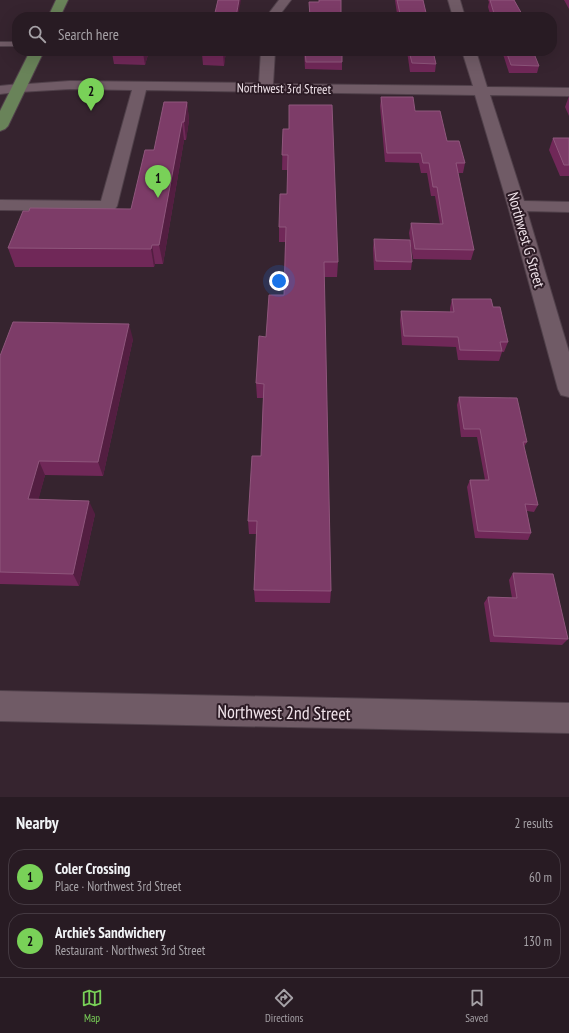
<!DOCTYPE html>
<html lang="en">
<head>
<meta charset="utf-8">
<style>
  body { margin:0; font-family:"PT Sans Narrow",sans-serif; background:#30242b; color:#f1f3f6 }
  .you { position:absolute; left:279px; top:281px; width:14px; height:14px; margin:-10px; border:3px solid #fff; border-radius:50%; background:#1a73e8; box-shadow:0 0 0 6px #1a73e833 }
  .badge { display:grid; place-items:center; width:26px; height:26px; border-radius:50%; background:#79d158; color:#111; font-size:13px; font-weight:700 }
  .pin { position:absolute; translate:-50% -33px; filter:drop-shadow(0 1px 2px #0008) }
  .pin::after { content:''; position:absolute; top:21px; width:14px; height:12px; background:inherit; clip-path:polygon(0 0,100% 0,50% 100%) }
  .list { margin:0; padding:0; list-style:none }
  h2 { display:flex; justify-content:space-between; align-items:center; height:52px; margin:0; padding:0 16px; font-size:17px }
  h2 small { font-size:13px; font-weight:400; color:#a5a1a6 }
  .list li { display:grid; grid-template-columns:26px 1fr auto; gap:12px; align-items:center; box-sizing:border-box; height:56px; margin:0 8px 8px; padding:0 8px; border:1px solid #443941; border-radius:16px }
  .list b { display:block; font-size:15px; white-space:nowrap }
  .list p { margin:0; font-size:13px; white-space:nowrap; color:#a5a1a6 }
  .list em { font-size:13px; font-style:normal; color:#a5a1a6 }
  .icon { flex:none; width:22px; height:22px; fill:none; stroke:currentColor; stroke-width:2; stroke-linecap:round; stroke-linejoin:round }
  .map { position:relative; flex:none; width:569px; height:797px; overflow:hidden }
  .search { position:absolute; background:#281b23; box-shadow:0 4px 16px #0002; left:12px; right:12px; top:12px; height:44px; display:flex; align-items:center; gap:10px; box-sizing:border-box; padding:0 14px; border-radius:16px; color:#a5a1a6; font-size:15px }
  .sheet { height:180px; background:#281b23 }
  nav { display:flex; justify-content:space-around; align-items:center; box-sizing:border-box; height:56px; border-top:1px solid #443941; background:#281b23; font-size:11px; color:#a5a1a6 }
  nav a { display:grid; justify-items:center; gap:2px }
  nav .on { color:#79d158 }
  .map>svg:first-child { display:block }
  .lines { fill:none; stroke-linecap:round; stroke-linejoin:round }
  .lane-casing { stroke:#50404a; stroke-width:2 }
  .street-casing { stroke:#50404a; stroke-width:2 }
  .secondary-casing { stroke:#50404a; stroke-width:2 }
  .primary-casing { stroke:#50404a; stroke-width:2 }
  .lane { fill:#705b66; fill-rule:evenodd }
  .street { fill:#705b66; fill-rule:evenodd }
  .secondary { fill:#705b66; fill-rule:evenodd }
  .primary { fill:#698359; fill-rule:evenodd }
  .wall { fill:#702858 }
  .shaded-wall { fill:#531e41 }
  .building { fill:#7d3c68; stroke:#8f567c }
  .labels { text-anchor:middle; stroke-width:4; stroke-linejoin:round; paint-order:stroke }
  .far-street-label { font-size:13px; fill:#f0e3ea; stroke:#2c1b25 }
  .street-label { font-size:15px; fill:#f0e3ea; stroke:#2c1b25 }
  .near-street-label { font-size:18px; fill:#f0e3ea; stroke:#2c1b25 }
</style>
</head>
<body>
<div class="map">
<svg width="569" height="797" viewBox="0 0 569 797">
  <rect width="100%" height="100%" fill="#36242f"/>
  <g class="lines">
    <defs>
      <rect id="lane" x="0" y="42" width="17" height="4"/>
      <g id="street">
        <path d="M279,0H291L278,17H266Z"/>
        <path d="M448,0H460L465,17H453Z"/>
        <path d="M261,51H275L273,84L473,86L462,51H476L487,87L569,88V96L490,95L524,201L569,202V212L527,211L569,352V397L561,395L558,389L508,206L475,95L146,90L117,206L114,210L108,211L0,210V200L101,201L132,90L70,89L19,92L14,91L12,88L14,85L70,81L259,83Z"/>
      </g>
      <g id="secondary">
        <path d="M19,84L24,85L26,88L24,91L0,94V86Z"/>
        <path d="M0,691L569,703V733L0,721Z"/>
      </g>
      <g id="primary">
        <path d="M56,0H68L60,17H48Z"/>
        <path d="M30,51H44L8,126L5,129L0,131V111Z"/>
      </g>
    </defs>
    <use href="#lane" class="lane-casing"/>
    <use href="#street" class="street-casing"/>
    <use href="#secondary" class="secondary-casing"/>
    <use href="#primary" class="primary-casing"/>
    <use href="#lane" class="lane"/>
    <use href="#street" class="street"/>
    <use href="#secondary" class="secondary"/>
    <use href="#primary" class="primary"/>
  </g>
  <g class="wall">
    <path d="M395,0H423L427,17H395V14H397Z"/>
    <path d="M488,0H514L523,16L522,17H491L488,7L489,2Z"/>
    <path d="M564,0H569V9Z"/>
    <path d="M112,51H149L145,65L114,64L112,53Z"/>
    <path d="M202,51H226L224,66L203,65L202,54Z"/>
    <path d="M304,51H342V70L305,69Z"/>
    <path d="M407,51H433L436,64L435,72H410Z"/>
    <path d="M502,51H533L539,66L537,73H509Z"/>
    <path d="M569,96V116L565,107Z"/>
    <path d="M381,97L415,111L447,141L465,163L463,173H458L474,250L471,260L413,259L409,233L411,223L440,224L435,196H431L427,173H421L419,163L385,162L380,106Z"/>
    <path d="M187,102L189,120L186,140H184L163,264H155L154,267H15L8,248L131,209L154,150Z"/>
    <path d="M283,129L338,262L337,277H324L331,591L330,603L255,602L254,590L257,534H249L248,521L261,456L263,398H257L256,383L266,337L284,295L285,242H279V227L287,194L288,170H282Z"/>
    <path d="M553,138H569V176H560L549,150Z"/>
    <path d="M374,239L412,262L411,270H374L373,248Z"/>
    <path d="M452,299L493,307L508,342L504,352H502L499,361L458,360L456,347L402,345L400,320L401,311L450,312V308Z"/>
    <path d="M133,339L103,476L45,475L38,500L95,514L79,586L0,584V356Z"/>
    <path d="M459,397L527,442L524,447L538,505L534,512L527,511L531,533L528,540L475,538L467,487L470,480H485L477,437H461L457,405Z"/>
    <path d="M513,573L568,639L562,645L490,642L484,603L488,597L512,598L509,580Z"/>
  </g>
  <g class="shaded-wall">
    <path d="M239,0H241L238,17H236Z"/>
    <path d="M144,51H149L145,65L143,53Z"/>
    <path d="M224,51H226L224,66L223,54Z"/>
    <path d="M187,102L189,120L186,140L184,122Z"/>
    <path d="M182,122L184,140L163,264L159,245Z"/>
    <path d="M152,245L155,264L154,267L151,249Z"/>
    <path d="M129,324L133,339L103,476L98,462Z"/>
    <path d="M39,461L45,475L35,513L28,499Z"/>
    <path d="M89,501L95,514L79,586L73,574Z"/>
  </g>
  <g class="building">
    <path d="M218,0H239L236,17H214Z"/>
    <path d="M319,0H341V17H310L309,2H319Z"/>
    <path d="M397,0H423L427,17H396L395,14H400Z"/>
    <path d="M490,0H514L523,16H520V17H495Z"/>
    <path d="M112,51H144L143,53H112Z"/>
    <path d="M202,51H224L223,54H202Z"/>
    <path d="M305,51H342V62H306Z"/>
    <path d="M409,51H433L436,64L412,63Z"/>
    <path d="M506,51H533L539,66L511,65Z"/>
    <path d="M381,97H413L415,111H440L447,141H459L465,163H456L474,250L415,249L411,223L443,224L437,187H433L429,163H423L421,153H387Z"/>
    <path d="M164,102H187L184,122H182L159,245H152L151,249L8,248L23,211H29L30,208L131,209L145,150H154Z"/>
    <path d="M289,105H332L338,262H324L331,591L254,590L257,521H248L252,456H261L264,384L256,383L259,336L266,337L269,295H284L286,227H279L280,194H287L288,155H282L283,129H289Z"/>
    <path d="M553,138H569V165H564Z"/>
    <path d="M374,239L410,240L412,262L376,261Z"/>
    <path d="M452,299H491L493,307H500L508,342H500L502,351L460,350L458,337L404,336L401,311L454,312Z"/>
    <path d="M13,322L129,324L98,462L39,461L28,499L89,501L73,574L0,572V356Z"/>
    <path d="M459,397L517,398L527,442H523L538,505L525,504L531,533L478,531L470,480H489L480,429H464Z"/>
    <path d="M513,573L553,574L568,639L494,636L488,597L517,598Z"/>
  </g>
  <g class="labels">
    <g class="far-street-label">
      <text transform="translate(284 88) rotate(1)" y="5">Northwest 3rd Street</text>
    </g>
    <g class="street-label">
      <text transform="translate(526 240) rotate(74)" y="5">Northwest G Street</text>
    </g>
    <g class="near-street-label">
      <text transform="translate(284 713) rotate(1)" y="6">Northwest 2nd Street</text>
    </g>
  </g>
</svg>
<div class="you"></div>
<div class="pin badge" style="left:158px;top:198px">1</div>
<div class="pin badge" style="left:91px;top:111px">2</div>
<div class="search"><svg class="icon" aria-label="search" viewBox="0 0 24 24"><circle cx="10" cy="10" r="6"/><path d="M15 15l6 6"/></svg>Search here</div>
</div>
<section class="sheet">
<h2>Nearby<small>2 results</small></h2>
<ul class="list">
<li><span class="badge">1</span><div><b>Coler Crossing</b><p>Place · Northwest 3rd Street</p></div><em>60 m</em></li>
<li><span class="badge">2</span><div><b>Archie’s Sandwichery</b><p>Restaurant · Northwest 3rd Street</p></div><em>130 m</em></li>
</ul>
</section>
<nav>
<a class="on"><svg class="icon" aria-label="map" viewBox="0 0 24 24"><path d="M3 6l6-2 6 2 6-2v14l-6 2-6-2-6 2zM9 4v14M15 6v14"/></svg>Map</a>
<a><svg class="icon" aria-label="directions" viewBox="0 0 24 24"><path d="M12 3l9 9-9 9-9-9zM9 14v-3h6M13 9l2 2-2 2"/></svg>Directions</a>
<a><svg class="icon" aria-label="saved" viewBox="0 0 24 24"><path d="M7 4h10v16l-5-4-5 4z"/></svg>Saved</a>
</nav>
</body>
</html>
